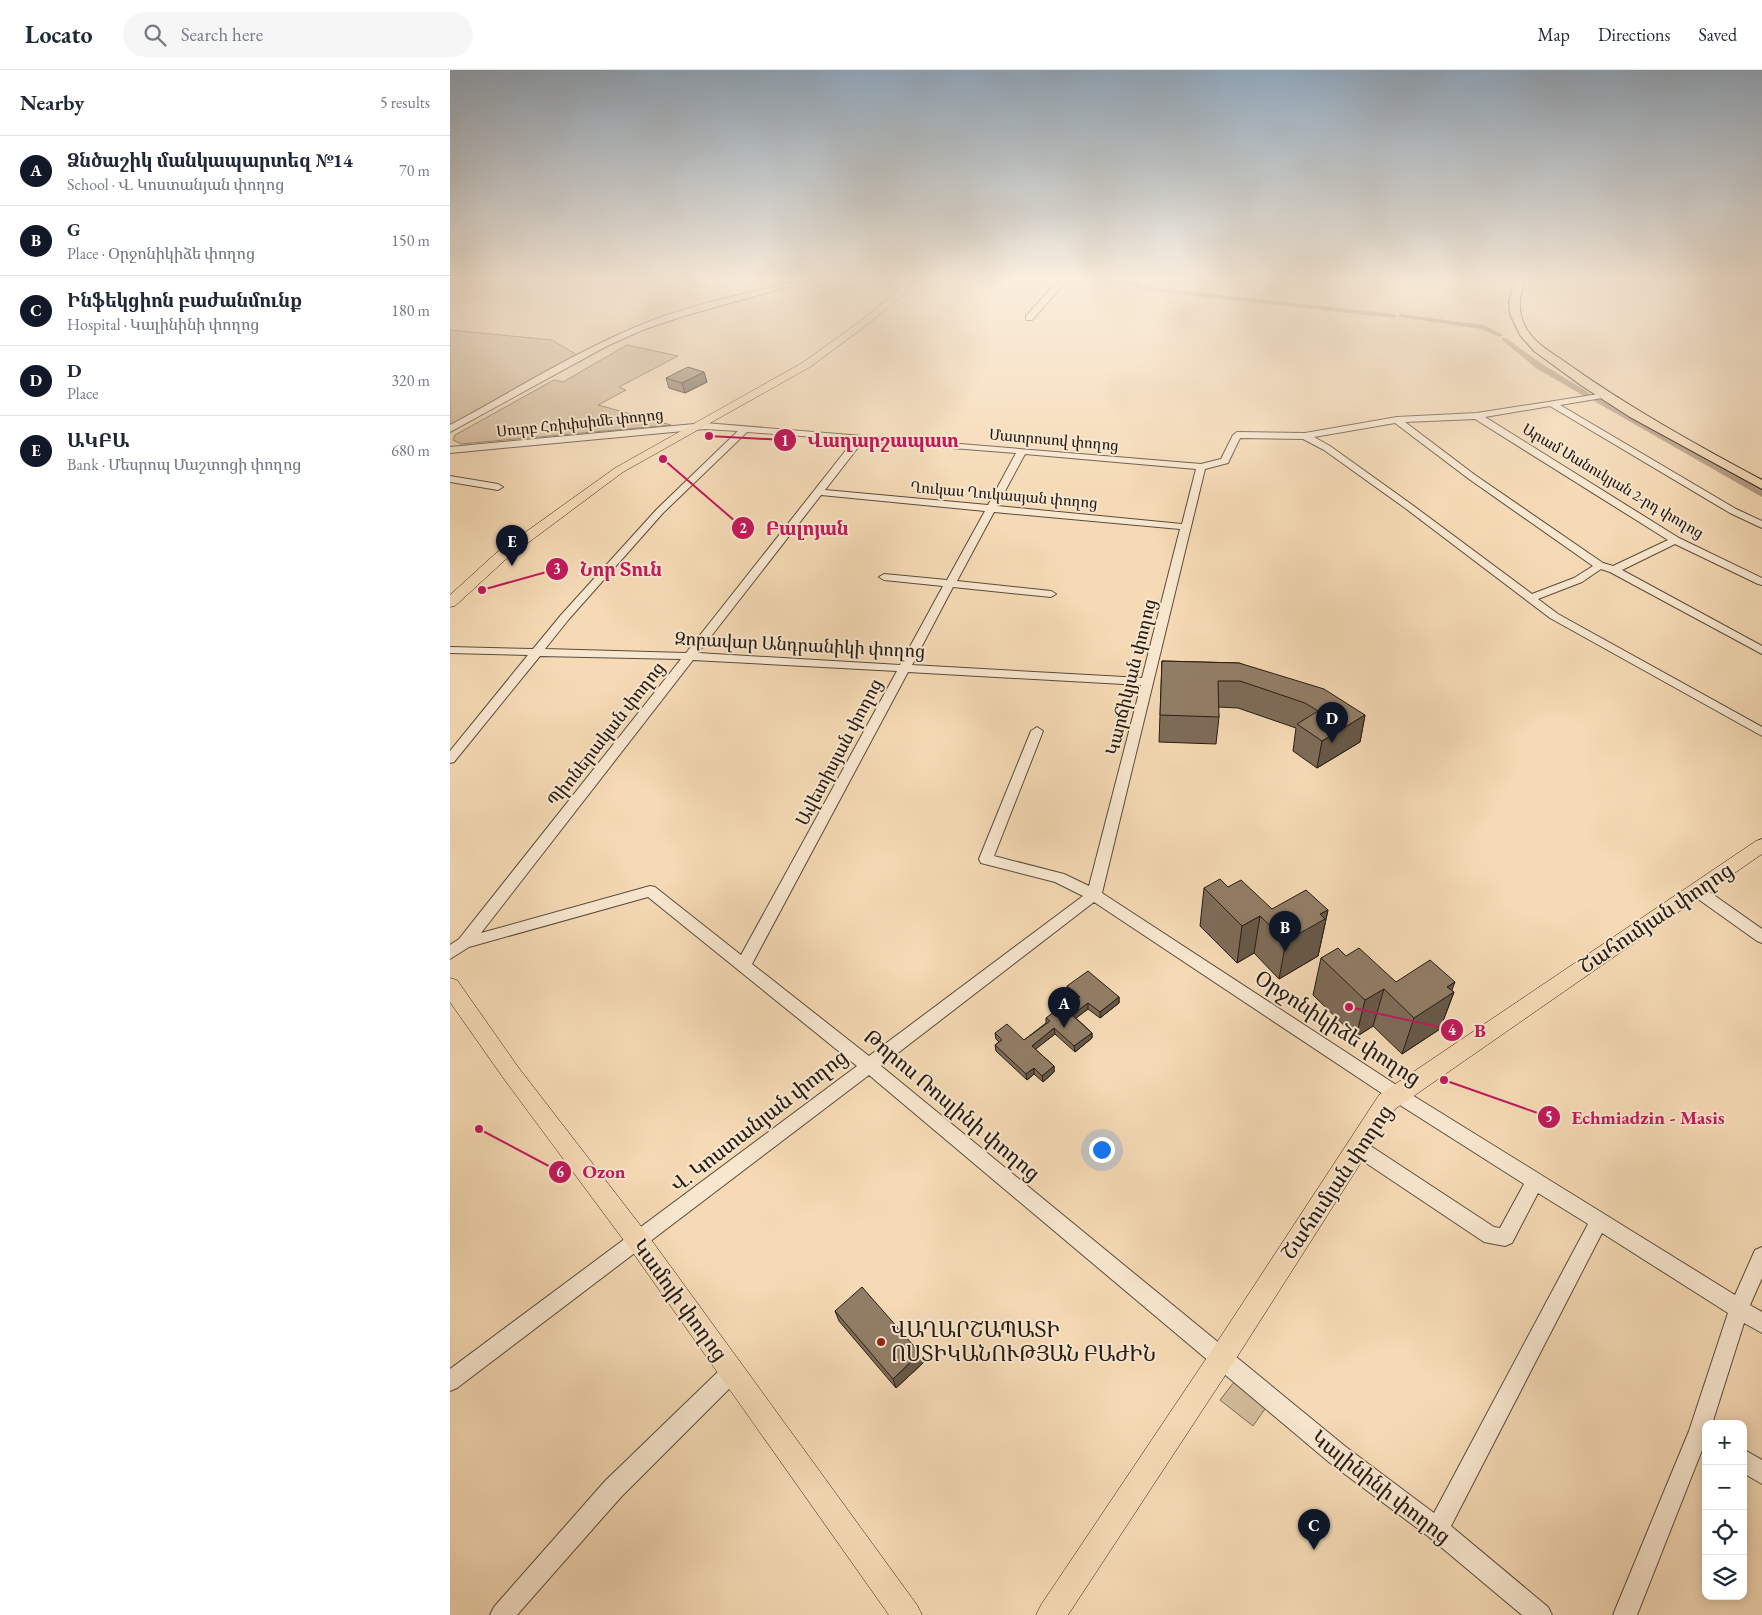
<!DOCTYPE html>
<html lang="en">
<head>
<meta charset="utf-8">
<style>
  body { margin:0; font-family:"EB Garamond","Noto Serif Armenian",serif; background:#f6f6f7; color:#1f2937 }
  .controls { position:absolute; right:15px; bottom:15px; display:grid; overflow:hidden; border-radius:10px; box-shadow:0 2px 12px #0003 }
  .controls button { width:45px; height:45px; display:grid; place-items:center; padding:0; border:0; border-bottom:1px solid #e0e1e3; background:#fff; color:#1f2937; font:25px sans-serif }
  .you { position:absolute; left:651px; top:1079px; width:18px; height:18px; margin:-12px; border:4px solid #fff; border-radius:50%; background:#1a73e8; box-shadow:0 0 0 8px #1a73e833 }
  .badge { display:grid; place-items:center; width:32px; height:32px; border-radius:50%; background:#111827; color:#fff; font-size:16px; font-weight:700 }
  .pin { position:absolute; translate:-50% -41px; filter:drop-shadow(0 1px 2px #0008) }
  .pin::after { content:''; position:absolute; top:26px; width:18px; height:15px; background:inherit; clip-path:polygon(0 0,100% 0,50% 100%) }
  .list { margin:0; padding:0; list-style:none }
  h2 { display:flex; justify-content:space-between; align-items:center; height:65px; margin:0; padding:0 20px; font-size:21px }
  h2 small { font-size:16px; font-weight:400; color:#747a83 }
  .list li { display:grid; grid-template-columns:32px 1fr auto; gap:15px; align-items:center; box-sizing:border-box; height:70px; padding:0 20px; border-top:1px solid #e0e1e3 }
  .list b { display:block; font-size:19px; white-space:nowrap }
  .list p { margin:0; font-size:16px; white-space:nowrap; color:#747a83 }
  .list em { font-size:16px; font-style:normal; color:#747a83 }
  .icon { flex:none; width:28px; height:28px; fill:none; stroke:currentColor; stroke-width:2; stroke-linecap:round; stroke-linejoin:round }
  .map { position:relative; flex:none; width:1312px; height:1545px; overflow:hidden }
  header { display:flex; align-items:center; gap:30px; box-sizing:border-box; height:70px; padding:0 25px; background:#fff; border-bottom:1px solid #e0e1e3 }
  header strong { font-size:24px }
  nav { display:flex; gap:28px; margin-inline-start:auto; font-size:18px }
  .search { width:350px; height:45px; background:#f6f6f7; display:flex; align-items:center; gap:12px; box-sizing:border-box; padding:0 18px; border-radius:28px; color:#747a83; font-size:19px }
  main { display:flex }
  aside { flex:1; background:#fff }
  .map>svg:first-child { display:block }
  .green { fill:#d2ba99; stroke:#7c6a56 }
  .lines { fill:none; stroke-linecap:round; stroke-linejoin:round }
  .canal { fill:#af997e; fill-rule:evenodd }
  .minor-casing { stroke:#5a4b3c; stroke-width:2 }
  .major-casing { stroke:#261b13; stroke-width:1 }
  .highway-casing { stroke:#261b13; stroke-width:2 }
  .minor { fill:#f8e7cf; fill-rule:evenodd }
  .major { fill:#f5dab5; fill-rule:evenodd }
  .highway { fill:#f5dab5; fill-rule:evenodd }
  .wall { fill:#7e6c59; stroke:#261b13 }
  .shaded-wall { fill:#665848; stroke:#261b13 }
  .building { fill:#927e67; stroke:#261b13 }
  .poi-dot { fill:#8f2418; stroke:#f8e7cf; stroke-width:2 }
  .labels { text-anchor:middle; stroke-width:4; stroke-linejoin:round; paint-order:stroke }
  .far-street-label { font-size:15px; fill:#261b13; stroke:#f8e7cf }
  .street-label { font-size:18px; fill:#261b13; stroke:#f8e7cf }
  .near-street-label { font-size:21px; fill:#261b13; stroke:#f8e7cf }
  .near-poi-label { font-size:21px; fill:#261b13; stroke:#f8e7cf; text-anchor:start }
  .leader { fill:none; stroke:#c2185b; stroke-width:2 }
  .callout-dot { fill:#c2185b; stroke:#f8e7cf; stroke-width:2 }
  .mark-label { font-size:15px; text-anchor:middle; font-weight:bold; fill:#fff }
  .callout-label { font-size:19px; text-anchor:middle; font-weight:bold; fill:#c2185b; stroke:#f8e7cf; stroke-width:4; stroke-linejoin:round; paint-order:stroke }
</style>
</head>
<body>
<header>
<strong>Locato</strong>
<div class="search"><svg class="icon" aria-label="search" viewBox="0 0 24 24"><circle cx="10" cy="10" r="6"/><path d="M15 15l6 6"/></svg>Search here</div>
<nav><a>Map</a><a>Directions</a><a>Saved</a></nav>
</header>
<main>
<aside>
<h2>Nearby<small>5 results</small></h2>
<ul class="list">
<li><span class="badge">A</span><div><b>Ձնծաշիկ մանկապարտեզ №14</b><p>School · Վ. Կոստանյան փողոց</p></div><em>70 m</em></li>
<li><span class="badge">B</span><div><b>G</b><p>Place · Օրջոնիկիձե փողոց</p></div><em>150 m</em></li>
<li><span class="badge">C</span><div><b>Ինֆեկցիոն բաժանմունք</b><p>Hospital · Կալինինի փողոց</p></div><em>180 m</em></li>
<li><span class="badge">D</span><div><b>D</b><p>Place</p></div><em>320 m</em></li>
<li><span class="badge">E</span><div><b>ԱԿԲԱ</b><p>Bank · Մեսրոպ Մաշտոցի փողոց</p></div><em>680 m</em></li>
</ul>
</aside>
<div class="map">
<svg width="1312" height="1545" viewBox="0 0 1312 1545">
  <rect width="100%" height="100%" fill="#f5dab5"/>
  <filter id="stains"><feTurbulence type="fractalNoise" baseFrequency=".004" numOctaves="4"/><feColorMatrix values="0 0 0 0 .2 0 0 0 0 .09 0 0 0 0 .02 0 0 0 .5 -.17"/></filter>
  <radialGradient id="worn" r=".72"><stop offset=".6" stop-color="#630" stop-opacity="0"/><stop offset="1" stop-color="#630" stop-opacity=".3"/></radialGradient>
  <g class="green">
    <path d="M0,260L102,270L127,285L0,357Z"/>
    <path d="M177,275L228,286L169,317L176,320L148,335L221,355L11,374L3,370L5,365L104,310L113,312Z"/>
    <path d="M784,1312L817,1336L803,1356L770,1330Z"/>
  </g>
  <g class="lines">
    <g class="canal">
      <path d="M668,209H675L700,217L944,244L947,246L944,248L700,221L675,214Z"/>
      <path d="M951,244L1033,255L1053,265L1050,267L1031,259L949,247V245Z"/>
      <path d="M1052,268H1056L1092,294L1141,324L1134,326L1086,298L1052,270Z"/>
      <path d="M1144,327H1150L1312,420V427L1144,331Z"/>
    </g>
    <defs>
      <g id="minor">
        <path d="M356,209H365L234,246L195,259L157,276L0,362V355C62,322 123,283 188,256C240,234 301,223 356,209Z"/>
        <path d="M610,209H616L611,217L582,250H576V246Z"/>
        <path d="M1155,323H1158V327L1110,335L1286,439L1312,451V458L1280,443L1100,336L1035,347L1229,468L1312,508V515L1308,514L1225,474L1172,500L1312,576V584L1160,502L1151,499L1132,512L1088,529L1108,544L1312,657V666L1100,548L955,438L874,380L853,369L790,368L778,393L755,399L652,823L954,1020L1285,1225L1305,1180L1312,1177V1208L1300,1235L1312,1242V1263L1294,1253L1262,1354H1256V1370L1187,1545H1163L1239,1361L1278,1243L1152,1163L1001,1456L1098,1537L1102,1545H1072L979,1467L880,1393L419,1005L7,1318L0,1321V1299L407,996L198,827L19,877L0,889V875L9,869L231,589L90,586L4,692L0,693V681L78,585L0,583V577L83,579L111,545L207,439L288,361L255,359L0,383V377L255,353L751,394L771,389L783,365L787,362L855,363L947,347L1027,343ZM1025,349L1218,470L1163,496L1153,493L1025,405L955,352ZM945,353L1019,409L1143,496L1124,508L1082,524L961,434L880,376L864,367ZM297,362L404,370L236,583L95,579L119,549L213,443ZM413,371L566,383L538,435L375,420ZM575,384L746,399L732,454L547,436ZM371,425L535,441L497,510L434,504L429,507L434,510L493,516L450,595L248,583ZM544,442L730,459L692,608L462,595L503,517L601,527L606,524L601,521L507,511ZM243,590L447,601L291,885L205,817L200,816L31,863ZM458,602L691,615L639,816L614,804L544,786L593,661L587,657L581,661L529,789L531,793L605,812L633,826L419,986L302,894ZM644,832L942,1030L1074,1114L1050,1158L1044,1157L913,1071L907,1069L901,1071L898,1077L901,1083L1034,1172L1055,1176L1062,1173L1088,1123L1138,1154L984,1443L896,1377L431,996Z"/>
        <path d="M0,406L48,414L53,417L48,420L0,412Z"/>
        <path d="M1246,815L1251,816L1312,859V873L1307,871L1241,824L1239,820L1241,816Z"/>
        <path d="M282,1292L289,1295L292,1302L289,1309L171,1427L67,1545H40L44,1537L155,1411L275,1295Z"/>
        <path d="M1293,1379L1312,1390V1414L1293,1403Z"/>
      </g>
      <g id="major">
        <path d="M458,209H466L446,231L418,254L360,297L173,402L55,490L5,536L0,537V525L45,484L165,398L352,293L412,250L440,227Z"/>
        <path d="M1312,769V784L945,1039L780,1298L618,1545H586L591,1535L762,1280L929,1025L1306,771Z"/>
        <path d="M0,908L7,910L68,997L197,1164L467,1535L472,1545H439L181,1180L54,1009L0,932Z"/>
      </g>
      <path id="highway" d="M1066,209H1076C1068,226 1067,243 1077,260C1087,275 1104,284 1118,294C1180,338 1245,374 1312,410V419L1180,347L1132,316L1084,281L1070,265L1060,244L1059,230Z"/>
    </defs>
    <use href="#minor" class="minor-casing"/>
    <use href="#major" class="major-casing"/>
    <use href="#highway" class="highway-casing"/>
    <use href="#minor" class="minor"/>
    <use href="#major" class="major"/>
    <use href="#highway" class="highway"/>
  </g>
  <g class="wall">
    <path d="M254,302L257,312L235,323L219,318L216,308Z"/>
    <path d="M712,591L789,593L915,645L910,672L867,698L843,681L846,658L788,638L768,637L769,647L766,674L709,672Z"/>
    <path d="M778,817L822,839L878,840L868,886L829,909L804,883L787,893L750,856L754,818Z"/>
    <path d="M896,886L946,912L1002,921L1004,922L990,959L952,984L923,956L906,967L863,925L871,888Z"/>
    <path d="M617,916L669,927V933L650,948L638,939L626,948L642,963V968L625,982L605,964L585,979L604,996V1002L593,1012L584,1004L577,1010L546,981L545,975L549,972L546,969L545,963L574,970L596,953V948L611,941L626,929L618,922Z"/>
    <path d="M385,1241L470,1283L473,1293L446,1318L389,1251Z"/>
  </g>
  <g class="shaded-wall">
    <path d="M254,302L257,312L235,323L232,313Z"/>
    <path d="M915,645L910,672L867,698L872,671Z"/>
    <path d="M878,840L868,886L829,909L836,871L870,844Z"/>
    <path d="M810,846L804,883L787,893L792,856Z"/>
    <path d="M1005,912L1000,925L1004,922L990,959L952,984L964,948L997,917Z"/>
    <path d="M934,919L923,956L906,967L915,930Z"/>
    <path d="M669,927V933L650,948V942Z"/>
    <path d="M638,933V939L622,951V945Z"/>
    <path d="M604,958L605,964L582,982V976Z"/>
    <path d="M642,963V968L625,982L624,976Z"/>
    <path d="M604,996V1002L593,1012L592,1006Z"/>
    <path d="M584,998V1004L577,1010L576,1004Z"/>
    <path d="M470,1283L473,1293L446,1318L443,1309Z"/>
  </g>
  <g class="building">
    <path d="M238,297L254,302L232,313L216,308Z"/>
    <path d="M712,591L789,593L874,619L915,645L872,671L847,654L868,641L855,633L790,611H768L769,647L710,645Z"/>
    <path d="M770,809L778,817L791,810L822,839L856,820L878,840L870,844L875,849L836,871L810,846L792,856L754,818Z"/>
    <path d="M888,878L896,886L909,878L946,912L980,890L1005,912L997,917L1004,922L964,948L934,919L915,930L871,888Z"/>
    <path d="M638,901L669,927L650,942L638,933L622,945L642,963L624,976L604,958L582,976L604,996L592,1006L584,998L576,1004L545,975L552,970L545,963L557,954L574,970L600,951L596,948L609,938L611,941L630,927L617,916Z"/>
    <path d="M412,1217L470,1283L443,1309L385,1241Z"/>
  </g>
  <linearGradient id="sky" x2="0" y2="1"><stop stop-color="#91a9be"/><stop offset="0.49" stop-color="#faeede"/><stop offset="1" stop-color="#faeede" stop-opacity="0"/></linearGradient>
  <rect width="1312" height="425" fill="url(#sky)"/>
  <circle class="poi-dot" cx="431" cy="1272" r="5"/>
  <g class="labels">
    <g class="far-street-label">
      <text transform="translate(130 353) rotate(-6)" y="5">Սուրբ Հռիփսիմե փողոց</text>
      <text transform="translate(604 370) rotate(5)" y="5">Մատրոսով փողոց</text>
      <text transform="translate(1163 411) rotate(31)" y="5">Արամ Մանուկյան 2-րդ փողոց</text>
      <text transform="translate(554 425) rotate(5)" y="5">Ղուկաս Ղուկասյան փողոց</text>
    </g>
    <g class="street-label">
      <text transform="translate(350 575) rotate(3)" y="6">Զորավար Անդրանիկի փողոց</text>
      <text transform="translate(681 607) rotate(-76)" y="6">Կարճիկյան փողոց</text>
      <text transform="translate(156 664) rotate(-52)" y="6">Պիոներական փողոց</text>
      <text transform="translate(389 682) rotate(-62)" y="6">Ավետիսյան փողոց</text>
    </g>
    <g class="near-street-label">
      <text transform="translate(1206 848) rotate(-34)" y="7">Շահումյան փողոց</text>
      <text transform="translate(888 958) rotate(33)" y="7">Օրջոնիկիձե փողոց</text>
      <text transform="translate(502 1035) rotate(40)" y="7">Թորոս Ռոսլինի փողոց</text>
      <text transform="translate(309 1051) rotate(-38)" y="7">Վ. Կոստանյան փողոց</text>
      <text transform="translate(887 1112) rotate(-56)" y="7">Շահումյան փողոց</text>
      <text transform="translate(230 1230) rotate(54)" y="7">Կամոյի փողոց</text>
      <text transform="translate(931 1417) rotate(38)" y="7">Կալինինի փողոց</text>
    </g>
    <g class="near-poi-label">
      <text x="441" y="1267">ՎԱՂԱՐՇԱՊԱՏԻ<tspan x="441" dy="24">ՈՍՏԻԿԱՆՈՒԹՅԱՆ ԲԱԺԻՆ</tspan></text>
    </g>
  </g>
  <path class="leader" d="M259 366L335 370M213 389L293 458M32 520L107 499M899 937L1002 960M994 1010L1099 1047M29 1059L110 1102"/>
  <g class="callout-dot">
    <circle cx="259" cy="366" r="5"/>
    <circle cx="213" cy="389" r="5"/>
    <circle cx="32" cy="520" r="5"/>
    <circle cx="899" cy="937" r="5"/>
    <circle cx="994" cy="1010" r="5"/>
    <circle cx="29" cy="1059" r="5"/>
    <circle cx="335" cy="370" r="12"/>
    <circle cx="293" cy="458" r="12"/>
    <circle cx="107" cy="499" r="12"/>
    <circle cx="1002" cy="960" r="12"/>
    <circle cx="1099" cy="1047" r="12"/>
    <circle cx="110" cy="1102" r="12"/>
  </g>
  <g class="mark-label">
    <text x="335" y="376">1</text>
    <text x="293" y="463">2</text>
    <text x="107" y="504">3</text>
    <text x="1002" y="965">4</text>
    <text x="1099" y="1052">5</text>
    <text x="110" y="1107">6</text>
  </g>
  <g class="callout-label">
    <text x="433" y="377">Վաղարշապատ</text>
    <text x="357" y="465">Բալոյան</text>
    <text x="171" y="506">Նոր Տուն</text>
    <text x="1030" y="967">B</text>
    <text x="1198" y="1054">Echmiadzin - Masis</text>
    <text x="154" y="1108">Ozon</text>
  </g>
  <rect width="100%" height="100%" filter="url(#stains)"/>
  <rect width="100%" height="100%" fill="url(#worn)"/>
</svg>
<div class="controls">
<button>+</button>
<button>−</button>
<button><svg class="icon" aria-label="locate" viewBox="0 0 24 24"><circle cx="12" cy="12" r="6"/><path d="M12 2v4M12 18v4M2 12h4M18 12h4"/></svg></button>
<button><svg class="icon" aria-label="layers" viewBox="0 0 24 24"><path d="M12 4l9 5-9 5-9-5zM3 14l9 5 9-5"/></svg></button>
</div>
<div class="you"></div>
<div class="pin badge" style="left:614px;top:958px">A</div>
<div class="pin badge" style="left:835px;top:882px">B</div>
<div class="pin badge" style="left:864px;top:1480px">C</div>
<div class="pin badge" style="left:882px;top:673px">D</div>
<div class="pin badge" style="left:62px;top:496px">E</div>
</div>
</main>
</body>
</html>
